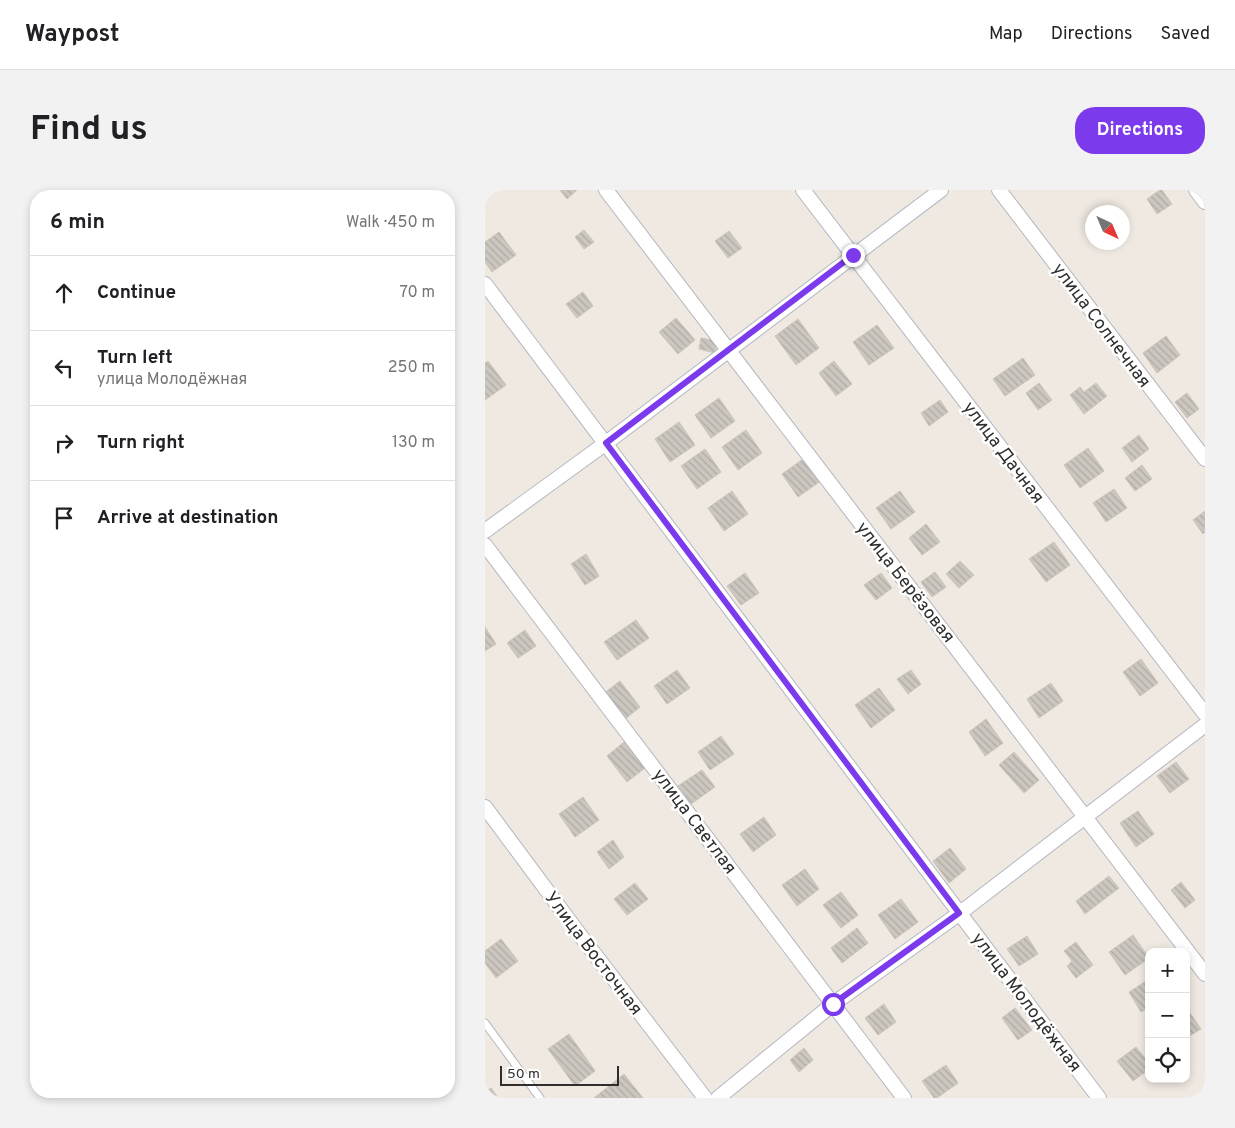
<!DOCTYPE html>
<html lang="en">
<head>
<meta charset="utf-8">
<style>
  body { margin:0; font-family:Overpass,sans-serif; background:#f2f2f2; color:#202124 }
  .controls { position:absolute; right:15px; bottom:15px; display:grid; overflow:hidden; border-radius:10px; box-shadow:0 2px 8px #0003 }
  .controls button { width:45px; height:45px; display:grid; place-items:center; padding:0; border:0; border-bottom:1px solid #e0e0e0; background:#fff; color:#202124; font:25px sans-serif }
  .compass { position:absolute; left:600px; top:15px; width:45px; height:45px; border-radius:50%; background:#fff; box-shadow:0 2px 8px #0003; rotate:136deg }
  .scale { position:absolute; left:15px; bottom:12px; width:119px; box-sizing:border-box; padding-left:5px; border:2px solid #2e2e2e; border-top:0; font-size:14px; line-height:18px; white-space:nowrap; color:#2e2e2e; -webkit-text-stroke:4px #fff; paint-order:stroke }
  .stop { position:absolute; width:15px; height:15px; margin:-11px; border:4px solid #7c3aed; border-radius:50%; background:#fff }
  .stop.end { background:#7c3aed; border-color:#fff; box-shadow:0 1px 5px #0008 }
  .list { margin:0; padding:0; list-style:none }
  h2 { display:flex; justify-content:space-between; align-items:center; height:65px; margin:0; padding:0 20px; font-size:21px }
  h2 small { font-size:16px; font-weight:400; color:#757577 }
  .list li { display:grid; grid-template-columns:32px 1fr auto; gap:15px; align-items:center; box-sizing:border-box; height:75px; padding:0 20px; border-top:1px solid #e0e0e0 }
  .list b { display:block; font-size:19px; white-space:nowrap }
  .list p { margin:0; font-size:16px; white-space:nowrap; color:#757577 }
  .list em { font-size:16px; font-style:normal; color:#757577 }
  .icon { flex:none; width:28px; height:28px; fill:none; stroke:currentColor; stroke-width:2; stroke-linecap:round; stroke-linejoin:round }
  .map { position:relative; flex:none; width:720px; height:908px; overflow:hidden; border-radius:20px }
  header { display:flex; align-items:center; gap:30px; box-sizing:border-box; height:70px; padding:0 25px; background:#fff; border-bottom:1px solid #e0e0e0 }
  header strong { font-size:24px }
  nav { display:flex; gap:28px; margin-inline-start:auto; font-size:18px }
  .intro { display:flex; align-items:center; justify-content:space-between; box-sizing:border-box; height:120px; padding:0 30px }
  h1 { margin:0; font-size:35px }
  .button { padding:12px 22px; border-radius:20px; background:#7c3aed; color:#fff; font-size:18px; font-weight:700 }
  main { display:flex; gap:30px; padding:0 30px }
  aside { flex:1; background:#fff; border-radius:20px; box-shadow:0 2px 8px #0003 }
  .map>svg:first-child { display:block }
  .building { fill:url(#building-back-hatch); stroke:#cbc5ba }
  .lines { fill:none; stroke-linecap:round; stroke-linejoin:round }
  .lane-casing { stroke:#b4b7c1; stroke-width:9 }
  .street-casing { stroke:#b4b7c1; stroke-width:16 }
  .lane { stroke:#fff; stroke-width:7 }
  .street { stroke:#fff; stroke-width:14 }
  .route { stroke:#7c3aed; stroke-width:6 }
  .labels { text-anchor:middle; stroke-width:5; stroke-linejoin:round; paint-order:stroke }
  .street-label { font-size:18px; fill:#2e2e2e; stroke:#fff }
</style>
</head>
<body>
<header>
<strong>Waypost</strong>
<nav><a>Map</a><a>Directions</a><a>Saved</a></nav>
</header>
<div class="intro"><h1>Find us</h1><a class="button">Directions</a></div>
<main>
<aside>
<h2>6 min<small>Walk · 450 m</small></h2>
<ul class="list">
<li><svg class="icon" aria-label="ahead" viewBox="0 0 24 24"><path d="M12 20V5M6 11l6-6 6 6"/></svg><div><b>Continue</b></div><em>70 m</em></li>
<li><svg class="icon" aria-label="left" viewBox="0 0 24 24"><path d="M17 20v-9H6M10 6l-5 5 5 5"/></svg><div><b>Turn left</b><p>улица Молодёжная</p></div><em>250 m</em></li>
<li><svg class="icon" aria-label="right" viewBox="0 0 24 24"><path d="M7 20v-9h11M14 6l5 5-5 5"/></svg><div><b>Turn right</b></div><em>130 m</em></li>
<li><svg class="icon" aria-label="arrive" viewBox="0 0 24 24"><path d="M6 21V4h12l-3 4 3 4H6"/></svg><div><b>Arrive at destination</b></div></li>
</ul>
</aside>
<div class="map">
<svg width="720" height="908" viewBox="0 0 720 908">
  <defs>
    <pattern id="building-back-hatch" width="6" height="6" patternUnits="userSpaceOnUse" patternTransform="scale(1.25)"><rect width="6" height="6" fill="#cbc7bf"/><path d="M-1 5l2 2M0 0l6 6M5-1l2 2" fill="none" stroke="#afaba4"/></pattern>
  </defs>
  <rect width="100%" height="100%" fill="#efe9e1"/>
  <g class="building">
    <path d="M75,0H92L82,9Z"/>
    <path d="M675,0H677L687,14L672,24L662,9Z"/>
    <path d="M99,40L109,52L99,59L90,47Z"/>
    <path d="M244,41L257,58L243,68L230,51Z"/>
    <path d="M14,42L31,65L7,82L0,72V52Z"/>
    <path d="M98,102L108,116L92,128L81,114Z"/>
    <path d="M191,128L210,150L193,164L174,142Z"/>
    <path d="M313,129L334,158L311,175L290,146Z"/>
    <path d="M392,135L409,158L384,175L368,152Z"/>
    <path d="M681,146L695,165L672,183L658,163Z"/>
    <path d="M216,148L232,151L230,163L214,159Z"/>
    <path d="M538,168L550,185L520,206L508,189Z"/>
    <path d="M3,171L21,195L0,210V173Z"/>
    <path d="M349,171L367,194L351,206L334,183Z"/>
    <path d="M554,193L567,210L553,220L541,203Z"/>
    <path d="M611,193L622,206L599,224L585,205L595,197L599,202Z"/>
    <path d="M702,203L714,219L702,228L690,212Z"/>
    <path d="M234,208L250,231L226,248L210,225Z"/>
    <path d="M455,210L463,222L444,236L436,223Z"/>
    <path d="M194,232L210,255L185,272L170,249Z"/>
    <path d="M261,240L277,263L253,280L237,257Z"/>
    <path d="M654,245L664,259L647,272L637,258Z"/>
    <path d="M603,258L619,281L595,298L579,275Z"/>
    <path d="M220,259L236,282L212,299L196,276Z"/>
    <path d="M321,267L337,290L313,307L297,284Z"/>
    <path d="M657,275L667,289L650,301L640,288Z"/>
    <path d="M629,299L642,318L621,332L608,313Z"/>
    <path d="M247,301L263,324L239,341L223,318Z"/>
    <path d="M415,301L430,322L406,339L391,318Z"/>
    <path d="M720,321V342L718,344L708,330Z"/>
    <path d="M441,334L455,352L437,365L424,348Z"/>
    <path d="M569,352L585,375L561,392L544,369Z"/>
    <path d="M101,364L114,386L100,395L86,374Z"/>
    <path d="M475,371L489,385L474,398L461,384Z"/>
    <path d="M450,382L461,397L447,407L436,392Z"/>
    <path d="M260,383L274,403L256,415L242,396Z"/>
    <path d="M396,383L407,398L391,410L379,395Z"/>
    <path d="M151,430L164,448L132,470L119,452Z"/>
    <path d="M0,437L11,454L0,461Z"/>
    <path d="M40,440L51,456L33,468L22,453Z"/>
    <path d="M656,469L673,493L655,506L638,482Z"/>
    <path d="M192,480L205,498L182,514L169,496Z"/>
    <path d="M426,480L436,494L423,504L412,489Z"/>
    <path d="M135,491L155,517L139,530L118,504Z"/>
    <path d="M566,493L578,511L554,528L542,509Z"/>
    <path d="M394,498L410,520L386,538L370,515Z"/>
    <path d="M501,529L518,553L500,566L484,542Z"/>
    <path d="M236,546L249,564L225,580L213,562Z"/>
    <path d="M139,552L160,578L142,592L122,566Z"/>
    <path d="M529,562L554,590L539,603L514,575Z"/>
    <path d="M691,572L704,589L685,603L672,586Z"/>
    <path d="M217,580L230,597L206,614L193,596Z"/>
    <path d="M98,607L114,630L90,647L74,624Z"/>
    <path d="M653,621L669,644L651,657L635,633Z"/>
    <path d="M279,627L291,645L268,662L255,644Z"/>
    <path d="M128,650L139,667L124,679L112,662Z"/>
    <path d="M465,658L481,679L464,693L448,671Z"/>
    <path d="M320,679L334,699L312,716L297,695Z"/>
    <path d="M624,686L634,698L600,724L591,711Z"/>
    <path d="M696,692L710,710L700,718L686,700Z"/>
    <path d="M150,693L163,709L142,725L129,709Z"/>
    <path d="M356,702L373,725L356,738L338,715Z"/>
    <path d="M416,709L433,732L410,749L393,725Z"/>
    <path d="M372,738L383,753L357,773L346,758Z"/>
    <path d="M648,745L664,768L640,785L624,762Z"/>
    <path d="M542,746L553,764L534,776L522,759Z"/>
    <path d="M16,749L33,771L11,788L0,773V761Z"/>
    <path d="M591,752L608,775L591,788L582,776L587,771L579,761Z"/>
    <path d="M663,790L664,817L656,822L644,802Z"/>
    <path d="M399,814L411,832L393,845L380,828Z"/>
    <path d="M530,818L547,840L533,850L517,828Z"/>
    <path d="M703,820L716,839L701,848V821Z"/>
    <path d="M84,844L110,881L90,896L63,859Z"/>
    <path d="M651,857L664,873V879L648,891L632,871Z"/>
    <path d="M319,858L328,870L314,882L305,870Z"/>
    <path d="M461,875L473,893L452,908H449L437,891Z"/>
    <path d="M139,884L158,908H109Z"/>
    <path d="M6,898L13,908H0V902Z"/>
  </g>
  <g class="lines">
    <defs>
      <path id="lane" d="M0,833L55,908"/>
      <g id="street">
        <path d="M121,0L720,784"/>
        <path d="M318,0L720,524"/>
        <path d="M514,0L720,269"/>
        <path d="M711,0L720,12"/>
        <path d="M0,94L614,908"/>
        <path d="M0,341L121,253L456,0"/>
        <path d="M0,355L419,908"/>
        <path d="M0,617L95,745L220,908"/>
        <path d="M233,908L348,814L475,723L720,535"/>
      </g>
    </defs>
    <use href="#lane" class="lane-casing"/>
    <use href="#street" class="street-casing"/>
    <use href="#lane" class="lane"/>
    <use href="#street" class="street"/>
  </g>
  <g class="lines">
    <path class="route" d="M348,814L474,723L121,253L368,65"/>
  </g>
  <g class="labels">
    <g class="street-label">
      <text transform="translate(617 135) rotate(53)" y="6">улица Солнечная</text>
      <text transform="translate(519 262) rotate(53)" y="6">улица Дачная</text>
      <text transform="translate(421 392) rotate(52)" y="6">улица Берёзовая</text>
      <text transform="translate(210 631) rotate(53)" y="6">улица Светлая</text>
      <text transform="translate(109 763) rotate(53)" y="6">Улица Восточная</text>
      <text transform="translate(542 812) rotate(53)" y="6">улица Молодёжная</text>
    </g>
  </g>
</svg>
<div class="controls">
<button>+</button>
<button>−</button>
<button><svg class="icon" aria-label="locate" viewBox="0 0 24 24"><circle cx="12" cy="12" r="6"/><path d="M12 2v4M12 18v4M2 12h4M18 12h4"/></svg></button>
</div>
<svg class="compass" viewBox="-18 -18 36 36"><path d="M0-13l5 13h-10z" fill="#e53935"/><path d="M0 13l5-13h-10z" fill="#757577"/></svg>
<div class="scale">50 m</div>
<div class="stop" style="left:348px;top:814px"></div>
<div class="stop end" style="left:368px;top:65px"></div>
</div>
</main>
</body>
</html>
